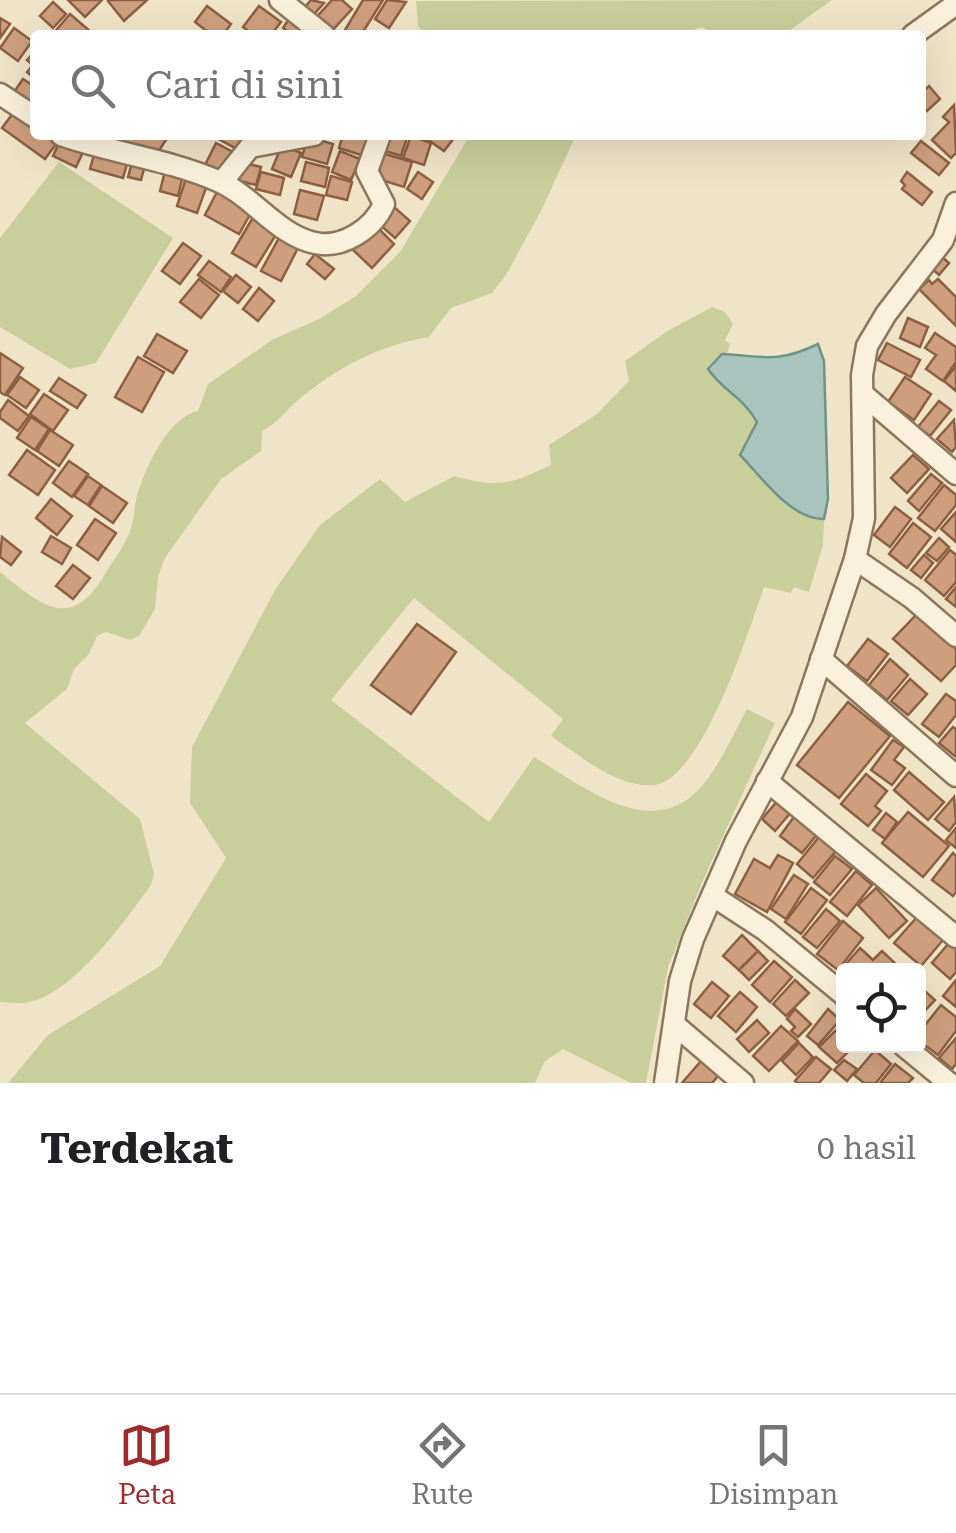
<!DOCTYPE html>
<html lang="id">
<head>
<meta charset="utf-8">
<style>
  body { margin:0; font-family:"Roboto Serif",serif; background:#f6f6f6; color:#202124 }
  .controls { position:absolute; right:30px; bottom:30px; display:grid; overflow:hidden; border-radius:10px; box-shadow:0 10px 40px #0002 }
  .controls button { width:90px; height:90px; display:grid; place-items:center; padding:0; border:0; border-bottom:2px solid #e0e0e0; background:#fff; color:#202124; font:50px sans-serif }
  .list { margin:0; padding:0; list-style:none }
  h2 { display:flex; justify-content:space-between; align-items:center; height:130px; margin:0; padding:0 40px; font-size:42px }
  h2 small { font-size:32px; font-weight:400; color:#757577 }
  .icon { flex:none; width:55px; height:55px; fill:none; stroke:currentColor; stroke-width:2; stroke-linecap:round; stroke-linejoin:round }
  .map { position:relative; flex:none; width:956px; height:1083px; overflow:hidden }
  .search { position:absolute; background:#fff; box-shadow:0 10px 40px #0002; left:30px; right:30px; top:30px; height:110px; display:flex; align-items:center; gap:25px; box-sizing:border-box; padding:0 35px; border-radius:10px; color:#757577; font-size:38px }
  .sheet { height:310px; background:#fff }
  nav { display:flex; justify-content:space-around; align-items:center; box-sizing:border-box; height:140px; border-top:2px solid #e0e0e0; background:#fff; font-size:28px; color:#757577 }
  nav a { display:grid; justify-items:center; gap:5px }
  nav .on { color:#9e2a2b }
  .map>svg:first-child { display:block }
  .green { fill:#c9cf9b }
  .water { fill:#a9c4bc; stroke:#6f938a; stroke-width:2.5 }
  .building { fill:#cf9f7d; stroke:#8d5f41; stroke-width:2.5 }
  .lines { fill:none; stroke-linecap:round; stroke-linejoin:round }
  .street-casing { stroke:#8d765c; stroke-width:25 }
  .street { stroke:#faf1dc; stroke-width:20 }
</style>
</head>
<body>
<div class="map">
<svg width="956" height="1083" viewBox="0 0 956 1083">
  <rect width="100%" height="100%" fill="#f0e4c8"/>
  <g class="green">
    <path d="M832,0L783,35H715L702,27L678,35H424L418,25L416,1Z"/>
    <path d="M470,135H576L541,211L506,275L492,293L451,308L429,337C379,345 336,368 297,401C284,412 278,423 262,431L261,451L221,479L165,558L158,577L155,609L139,636L130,640L106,632L97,636L89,654L74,669L67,689L25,723L140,819L154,874L151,885C125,921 71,998 24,1003C17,1004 8,1002 0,1002V572C42,606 71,632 105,574C113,561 123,548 129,534C135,520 134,503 139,489C148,463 169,417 198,411L208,384L272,340L319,319L356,296L400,252Z"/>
    <path d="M59,162L173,238L96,363L70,369L0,327V238Z"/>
    <path d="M712,307L725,312L733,324L725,340L730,344L727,354L714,360V378L746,403L757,422L751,438L813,519H824L823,545L809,592L794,587L791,593L764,587C750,627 702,781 654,785C616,788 581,756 551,736L563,719L414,598L331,700L489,822L534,757C589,790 659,848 709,777C724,756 735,731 747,709L775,723L703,880L668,967L646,1083H631L563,1049L544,1062L535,1083H8L48,1035L160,966L226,858L190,803L192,747L275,590L320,525L380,479L405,502L454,476C499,488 509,485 551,465L549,445L597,414L629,381L625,361L666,332Z"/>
  </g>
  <path class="water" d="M818,344L824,361L828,499L824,519C791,520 761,476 740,455L757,422C742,396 723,391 708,369L722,354C765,356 776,364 818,344Z"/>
  <g class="building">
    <path d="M68,0H102L85,17Z"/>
    <path d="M147,0L124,21L108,1L109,0Z"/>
    <path d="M311,0L324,3L308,21L300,13Z"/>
    <path d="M332,0H342L352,9L328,35L313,21Z"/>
    <path d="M363,0H383L361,35H342Z"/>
    <path d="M387,0L406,2L389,28L375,19Z"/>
    <path d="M53,2L66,14L53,28L40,16Z"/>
    <path d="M207,6L231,24L223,35H212L195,22Z"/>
    <path d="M259,6L281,22L271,35H254L243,27Z"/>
    <path d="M70,14L91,32L88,35H52Z"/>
    <path d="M292,14L321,35H293L283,28Z"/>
    <path d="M0,18L10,24L0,38Z"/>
    <path d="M14,28L32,41L18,61L0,48Z"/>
    <path d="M35,51V79L27,72L33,65L27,60Z"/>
    <path d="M23,79L35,87V111L12,95Z"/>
    <path d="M929,86L940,99L927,111L921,105V93Z"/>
    <path d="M954,105L956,153L951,158L932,140L949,122L943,117Z"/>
    <path d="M16,109L35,123V135H52L59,140L45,159L2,128Z"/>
    <path d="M106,135H157L166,140L154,158L133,144L129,150Z"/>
    <path d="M211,135H245L237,149Z"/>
    <path d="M343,135H371L364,156L339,148Z"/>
    <path d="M384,135H408L401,156L379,149Z"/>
    <path d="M421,135H449L454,138L444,151Z"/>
    <path d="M411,136L431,143L424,165L403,158Z"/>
    <path d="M308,137L333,144L327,164L302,157Z"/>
    <path d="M60,141L83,152L76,167L53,156Z"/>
    <path d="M921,141L949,163L939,175L911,153Z"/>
    <path d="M216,143L235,153L224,174L205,165Z"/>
    <path d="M282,145L301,153L291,177L272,169Z"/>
    <path d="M340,151L360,159L351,180L332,172Z"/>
    <path d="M382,153L412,162L404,187L375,178Z"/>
    <path d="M94,155L127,164L123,178L90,169Z"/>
    <path d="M132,162L145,165L141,180L128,177Z"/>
    <path d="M240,162L261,167L256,185L236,180Z"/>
    <path d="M306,162L329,168L325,187L301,181Z"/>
    <path d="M166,167L184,171L178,196L160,191Z"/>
    <path d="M261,172L284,178L280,195L256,189Z"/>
    <path d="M418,172L433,182L422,199L407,189Z"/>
    <path d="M907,172L932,192L922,205L902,189L905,185L901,181Z"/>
    <path d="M331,176L352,182L347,200L326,195Z"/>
    <path d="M186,178L207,185L197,213L177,206Z"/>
    <path d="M300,190L324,196L317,220L294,214Z"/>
    <path d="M217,192L252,211L239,234L205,215Z"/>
    <path d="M394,207L410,221L395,238L379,224Z"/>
    <path d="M252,219L277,233L256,267L232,253Z"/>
    <path d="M375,225L394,244L372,268L352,249Z"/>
    <path d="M280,236L299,246L281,281L261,271Z"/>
    <path d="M183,243L201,256L180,284L162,271Z"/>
    <path d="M315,254L334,269L325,279L307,264Z"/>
    <path d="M939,254L949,263L939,275L929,266Z"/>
    <path d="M209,261L231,277L221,292L198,275Z"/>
    <path d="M236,275L251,287L238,303L223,291Z"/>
    <path d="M199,279L219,295L201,318L180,302Z"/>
    <path d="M938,279L956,297V326L919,289L929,280L932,284Z"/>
    <path d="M259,288L274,301L258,321L243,309Z"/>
    <path d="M908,318L928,327L920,347L900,338Z"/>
    <path d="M935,333L956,347V362L943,381L926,369L936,355L925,348Z"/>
    <path d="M157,334L187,351L173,373L144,356Z"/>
    <path d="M887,343L920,360L911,377L878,360Z"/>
    <path d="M0,353L23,368L5,395L0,392Z"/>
    <path d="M138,357L164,372L142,412L115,397Z"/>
    <path d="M956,366V391L944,381Z"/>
    <path d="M20,377L39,390L26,408L7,395Z"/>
    <path d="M905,377L931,394L914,420L888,402Z"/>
    <path d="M59,378L86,395L77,408L50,391Z"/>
    <path d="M44,394L68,410L53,431L30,414Z"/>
    <path d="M8,400L29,416L18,431L0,418V412Z"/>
    <path d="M939,401L951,410L930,436L918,427Z"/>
    <path d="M31,417L49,429L35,450L17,438Z"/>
    <path d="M954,420L956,447L952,452L937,439Z"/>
    <path d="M50,430L73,445L59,466L37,451Z"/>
    <path d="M27,450L55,470L38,495L9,475Z"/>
    <path d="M913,455L929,469L907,493L891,478Z"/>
    <path d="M69,461L88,474L72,497L53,483Z"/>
    <path d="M931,474L942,483L919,511L908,501Z"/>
    <path d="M88,476L101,485L88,505L74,496Z"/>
    <path d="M944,485L956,495V505L935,531L918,518Z"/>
    <path d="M102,486L127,503L113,523L89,506Z"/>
    <path d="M51,499L72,516L57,535L36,518Z"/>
    <path d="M895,507L911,519L890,547L874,535Z"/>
    <path d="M956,512V542L941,529Z"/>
    <path d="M95,519L116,533L98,560L77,545Z"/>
    <path d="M913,523L931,537L907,568L889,554Z"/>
    <path d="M51,536L71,548L62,564L42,552Z"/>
    <path d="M2,537L21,552L11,565L0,557Z"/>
    <path d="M939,538L949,547L937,561L926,553Z"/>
    <path d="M950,550L956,555V582L944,596L925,580Z"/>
    <path d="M924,555L933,563L921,578L911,570Z"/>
    <path d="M73,565L90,578L73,599L56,586Z"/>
    <path d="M956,587V607L946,599Z"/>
    <path d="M917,614L956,649V665L941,681L893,639Z"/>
    <path d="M417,624L456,652L411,714L371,685Z"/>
    <path d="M868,639L888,654L867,681L847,666Z"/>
    <path d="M890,659L908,675L887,700L869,685Z"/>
    <path d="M910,679L927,694L908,715L891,701Z"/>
    <path d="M946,694L956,701V715L939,737L922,724Z"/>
    <path d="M848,702L890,736L839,798L797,765Z"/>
    <path d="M953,727L956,729V757L939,743Z"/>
    <path d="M893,740L904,747L894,760L905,768L892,785L871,770Z"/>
    <path d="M909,772L944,802L928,820L894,790Z"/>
    <path d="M866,774L887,791L875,806L881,811L868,826L841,804Z"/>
    <path d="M954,797L956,822L949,831L935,819Z"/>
    <path d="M779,799L793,810L775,831L762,819Z"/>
    <path d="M908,812L949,846L923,877L882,843Z"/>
    <path d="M886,813L897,822L885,839L873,830Z"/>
    <path d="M796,814L819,832L802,853L780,836Z"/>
    <path d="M956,828V848L946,840Z"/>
    <path d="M819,837L836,851L813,878L797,864Z"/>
    <path d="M953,853L956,856V892L953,896L932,880Z"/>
    <path d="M778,855L793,863L767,912L735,894L754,859L770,868Z"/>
    <path d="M835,856L852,869L830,895L814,882Z"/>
    <path d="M856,871L872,885L847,916L830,902Z"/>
    <path d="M794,875L808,884L786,919L771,909Z"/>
    <path d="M811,888L827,900L801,934L785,922Z"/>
    <path d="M876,888L907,921L889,938L858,905Z"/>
    <path d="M826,909L840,921L817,948L803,937Z"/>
    <path d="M917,917L943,940L921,966L894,943Z"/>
    <path d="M843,921L863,938L838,970L817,954Z"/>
    <path d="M742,935L758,951L739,970L723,956Z"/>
    <path d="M949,943L956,949V972L950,979L932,963Z"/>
    <path d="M860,948L873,960L882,951L898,966L894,971H844V976L839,972Z"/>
    <path d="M758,951L768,961L749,980L739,970Z"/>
    <path d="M774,961L792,977L770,1002L752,985Z"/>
    <path d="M795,980L809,993L786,1016L773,1004Z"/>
    <path d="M956,980V1007L943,996Z"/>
    <path d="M712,982L729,996L711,1018L694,1004Z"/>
    <path d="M918,985L935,1000L918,1018Z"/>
    <path d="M740,992L757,1007L736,1032L718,1016Z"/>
    <path d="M941,1005L956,1017V1031L938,1055L918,1040V1034Z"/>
    <path d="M795,1009L811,1024L798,1037L791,1031L795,1027L787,1019Z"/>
    <path d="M828,1009L840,1020L818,1045L807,1036Z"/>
    <path d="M757,1020L769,1033L749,1052L737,1039Z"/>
    <path d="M844,1022V1046H854L837,1063L819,1047Z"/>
    <path d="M781,1026L798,1041L769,1071L753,1056Z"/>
    <path d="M956,1038V1064L952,1069L939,1058Z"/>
    <path d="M799,1043L813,1057L796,1075L782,1061Z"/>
    <path d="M875,1050L891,1064L876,1083H864L854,1075Z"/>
    <path d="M816,1057L831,1069L819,1083H797L795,1081Z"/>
    <path d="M844,1060L857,1069L847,1081L834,1070Z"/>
    <path d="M701,1061L718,1076L712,1083H682Z"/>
    <path d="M895,1064L913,1078L908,1083H880Z"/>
  </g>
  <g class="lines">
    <defs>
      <g id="street">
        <path d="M280,0L324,35"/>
        <path d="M913,35L956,4"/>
        <path d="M0,94L35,117"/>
        <path d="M61,135C112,153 167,159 218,181C253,196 277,235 315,243C342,249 373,229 384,204L367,171L380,135"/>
        <path d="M222,182L250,147L314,135"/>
        <path d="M864,395L956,474"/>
        <path d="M855,559L912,598L956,636"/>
        <path d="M821,659L956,776"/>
        <path d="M767,781L956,937"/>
        <path d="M713,896L765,930L844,995"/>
        <path d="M675,1025L743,1083"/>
        <path d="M904,1046L949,1083"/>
        <path d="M665,1083L680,981L693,939L736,841L802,717L855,559L864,518L862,375L867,346L886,314L943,240L956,203"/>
      </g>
    </defs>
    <use href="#street" class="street-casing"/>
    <use href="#street" class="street"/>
  </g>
</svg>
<div class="controls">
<button><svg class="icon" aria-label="locate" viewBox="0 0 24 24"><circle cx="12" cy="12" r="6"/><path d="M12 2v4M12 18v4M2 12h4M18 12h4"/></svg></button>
</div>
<div class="search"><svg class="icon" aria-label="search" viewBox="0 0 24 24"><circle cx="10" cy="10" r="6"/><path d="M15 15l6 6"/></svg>Cari di sini</div>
</div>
<section class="sheet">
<h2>Terdekat<small>0 hasil</small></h2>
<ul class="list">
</ul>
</section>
<nav>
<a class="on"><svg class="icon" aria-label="map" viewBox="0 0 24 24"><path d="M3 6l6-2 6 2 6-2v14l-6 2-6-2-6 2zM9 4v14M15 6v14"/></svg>Peta</a>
<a><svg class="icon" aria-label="directions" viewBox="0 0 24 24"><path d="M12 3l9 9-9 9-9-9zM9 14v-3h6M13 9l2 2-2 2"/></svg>Rute</a>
<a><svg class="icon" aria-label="saved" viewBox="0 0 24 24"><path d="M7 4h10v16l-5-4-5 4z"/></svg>Disimpan</a>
</nav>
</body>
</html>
